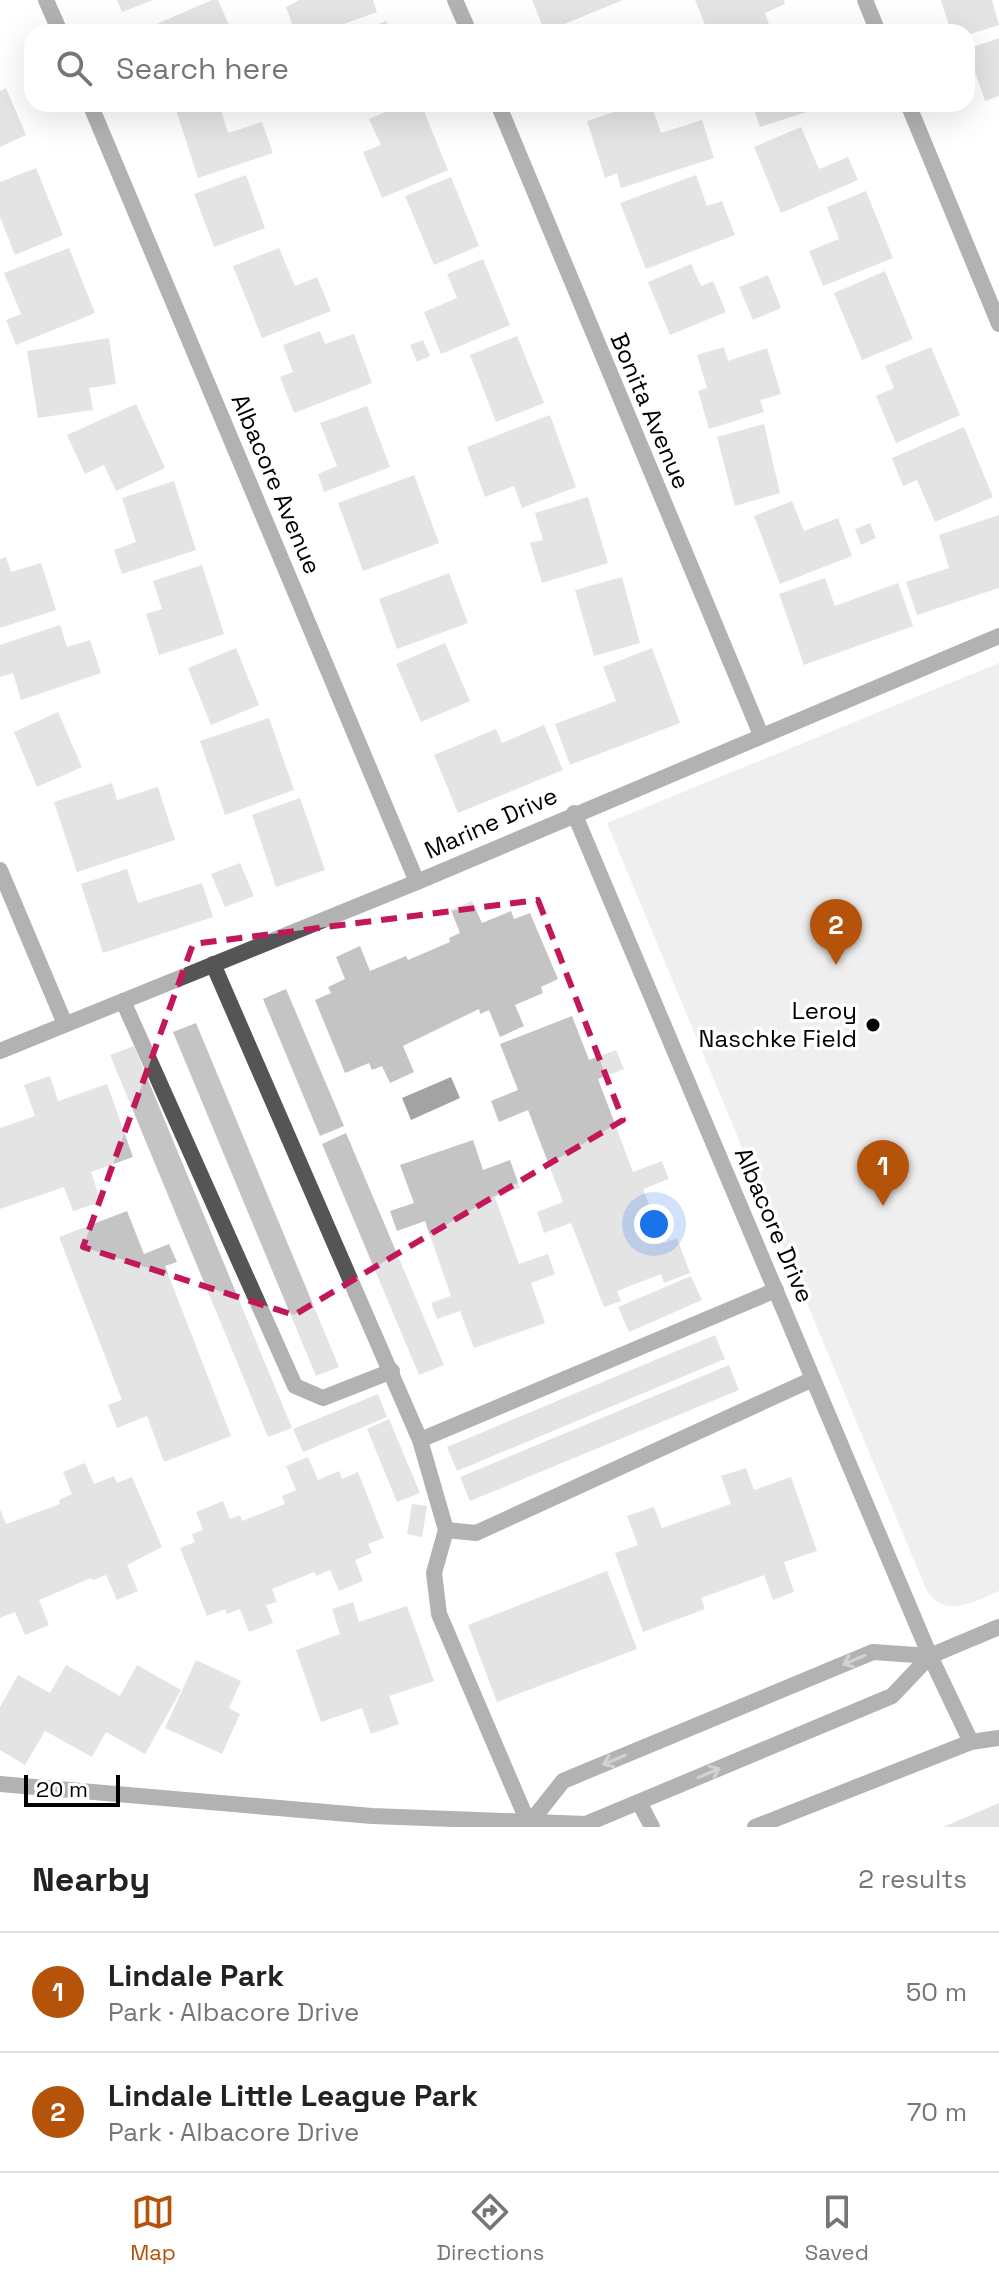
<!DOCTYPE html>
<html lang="en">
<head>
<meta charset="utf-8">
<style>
  body { margin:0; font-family:"Space Grotesk",sans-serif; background:#f6f6f6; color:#222 }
  .scale { position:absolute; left:24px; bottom:20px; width:96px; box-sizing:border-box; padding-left:8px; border:4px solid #000; border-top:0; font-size:22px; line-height:28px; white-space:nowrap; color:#000; -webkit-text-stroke:6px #fff; paint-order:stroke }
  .you { position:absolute; left:654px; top:1224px; width:28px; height:28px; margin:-20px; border:6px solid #fff; border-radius:50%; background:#1a73e8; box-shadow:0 0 0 12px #1a73e833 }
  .badge { display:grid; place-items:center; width:52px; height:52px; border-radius:50%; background:#b45309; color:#fff; font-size:26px; font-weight:700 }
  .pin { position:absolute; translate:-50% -66px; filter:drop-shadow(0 2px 4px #0008) }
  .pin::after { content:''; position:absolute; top:42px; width:28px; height:24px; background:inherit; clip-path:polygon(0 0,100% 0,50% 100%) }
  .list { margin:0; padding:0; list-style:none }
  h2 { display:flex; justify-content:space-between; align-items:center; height:104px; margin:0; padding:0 32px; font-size:34px }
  h2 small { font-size:26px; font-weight:400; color:#767676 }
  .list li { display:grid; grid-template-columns:52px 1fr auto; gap:24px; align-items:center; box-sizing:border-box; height:120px; padding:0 32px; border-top:2px solid #e0e0e0 }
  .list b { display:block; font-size:30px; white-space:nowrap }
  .list p { margin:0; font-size:26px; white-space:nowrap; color:#767676 }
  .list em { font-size:26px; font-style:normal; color:#767676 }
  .icon { flex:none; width:44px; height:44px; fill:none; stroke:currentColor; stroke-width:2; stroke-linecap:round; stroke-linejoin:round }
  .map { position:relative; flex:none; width:999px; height:1827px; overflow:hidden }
  .search { position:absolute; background:#fff; box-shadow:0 8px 32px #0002; left:24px; right:24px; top:24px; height:88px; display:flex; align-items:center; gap:20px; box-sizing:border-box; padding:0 28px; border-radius:24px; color:#767676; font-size:30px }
  .sheet { height:344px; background:#fff }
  nav { display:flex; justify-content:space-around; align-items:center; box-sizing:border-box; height:112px; border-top:2px solid #e0e0e0; background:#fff; font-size:22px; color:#767676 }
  nav a { display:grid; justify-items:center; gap:4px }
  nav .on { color:#b45309 }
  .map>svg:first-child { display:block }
  .green { fill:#dcdcdc }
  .water { fill:#a3a3a3 }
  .building { fill:#c4c4c4 }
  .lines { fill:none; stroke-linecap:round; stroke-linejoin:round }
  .service { stroke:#555; stroke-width:16 }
  .minor { stroke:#555; stroke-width:16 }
  .tertiary { stroke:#555; stroke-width:16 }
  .oneway { stroke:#999 }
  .marked { fill:none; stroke:#c2185b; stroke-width:6; stroke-dasharray:16 10; stroke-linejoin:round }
  .poi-dot { fill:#000; stroke:#fff; stroke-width:3 }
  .labels { text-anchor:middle; stroke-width:7; stroke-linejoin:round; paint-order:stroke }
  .street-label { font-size:24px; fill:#000; stroke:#fff }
  .poi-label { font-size:24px; fill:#000; stroke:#fff; text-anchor:end }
</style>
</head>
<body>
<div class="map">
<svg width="999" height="1827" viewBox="0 0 999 1827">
  <rect width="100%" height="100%" fill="#fff"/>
  <path class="green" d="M999,663V1591C974,1602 944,1620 926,1589L607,823Z"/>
  <path class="water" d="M451,1077L460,1098L411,1120L402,1098Z"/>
  <g class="building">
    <path d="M117,0H153L122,12Z"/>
    <path d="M212,0H218L232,32H138Z"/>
    <path d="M299,0H373L377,12L322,32H295L286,7Z"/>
    <path d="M532,0H623L545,32Z"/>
    <path d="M695,0H784L785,4L765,13L771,30L766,32H708Z"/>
    <path d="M941,0H992L999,25L967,35L951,32Z"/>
    <path d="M386,21L391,32H360Z"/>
    <path d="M999,38V96L985,101L967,49Z"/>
    <path d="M6,88L26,135L0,147V91Z"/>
    <path d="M194,104H219L228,133L262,122L273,153L198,178L176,110Z"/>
    <path d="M405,104H421L448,170L382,198L363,152L381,145L369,119Z"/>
    <path d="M639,104H651L661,133L702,120L714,158L621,188L617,173L605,178L587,121Z"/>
    <path d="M752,104H829V105L760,127Z"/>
    <path d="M801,127L819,169L848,157L858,180L781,213L754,147Z"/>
    <path d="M36,168L63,235L15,255L0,217V182Z"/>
    <path d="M246,175L265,228L214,247L194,194Z"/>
    <path d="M696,175L707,206L722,201L735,235L646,269L620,203Z"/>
    <path d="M451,177L479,246L434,265L405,196Z"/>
    <path d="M866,191L893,258L823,286L809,251L839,239L827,207Z"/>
    <path d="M69,248L95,313L16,345L6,320L21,314L4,273Z"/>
    <path d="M279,248L295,286L317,277L331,311L262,338L233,266Z"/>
    <path d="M483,259L510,325L441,354L424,312L457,298L447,274Z"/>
    <path d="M691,264L701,286L713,281L726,312L670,335L648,282Z"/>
    <path d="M885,271L913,339L862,360L834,293Z"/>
    <path d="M768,275L781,308L753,320L739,287Z"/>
    <path d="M320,331L325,344L354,334L372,383L294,413L280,377L293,372L283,345Z"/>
    <path d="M517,336L544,403L496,422L470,355Z"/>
    <path d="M109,338L116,384L89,388L93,410L38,418L27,351Z"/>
    <path d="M423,340L430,356L417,362L410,345Z"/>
    <path d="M724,347L728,361L767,348L781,394L760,400L764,412L709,429L698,391L707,388L697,355Z"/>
    <path d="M931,347L960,415L896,443L876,396L894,388L885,366Z"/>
    <path d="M136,404L165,468L116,491L104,465L85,474L67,435Z"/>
    <path d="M367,406L390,467L324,492L318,474L337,466L320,423Z"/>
    <path d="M550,415L576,487L522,508L514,486L485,497L467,447Z"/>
    <path d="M764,424L780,493L735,506L717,437Z"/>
    <path d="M964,427L993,497L935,522L917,480L903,486L892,458Z"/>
    <path d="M414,475L439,543L363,571L338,503Z"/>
    <path d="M174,481L196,550L122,574L114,550L136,542L122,498Z"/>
    <path d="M588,497L608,563L542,583L530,543L543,540L535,513Z"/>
    <path d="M792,501L804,531L838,518L852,556L780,584L754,516Z"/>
    <path d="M999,515V588L917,615L906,582L949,568L939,535Z"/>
    <path d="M870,523L876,538L861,545L855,529Z"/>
    <path d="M6,557L11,572L41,563L56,610L0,628V559Z"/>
    <path d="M202,565L224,634L159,655L146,614L162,609L153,581Z"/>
    <path d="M449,573L468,623L397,649L379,599Z"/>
    <path d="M622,577L640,643L594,656L575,590Z"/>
    <path d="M825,578L835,606L898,583L913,626L804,665L779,594Z"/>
    <path d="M60,625L67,647L90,640L101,673L21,700L13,673L0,677V645Z"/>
    <path d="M445,643L470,701L421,722L396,664Z"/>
    <path d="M236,648L259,705L211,725L188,668Z"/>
    <path d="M652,648L680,723L570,765L555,724L616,701L603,667Z"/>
    <path d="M58,712L82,767L37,787L14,732Z"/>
    <path d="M269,718L294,790L225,815L200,741Z"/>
    <path d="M544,725L563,770L458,813L434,755L496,729L502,743Z"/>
    <path d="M112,783L117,800L158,787L175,840L77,872L54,802Z"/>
    <path d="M300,798L325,870L276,887L252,815Z"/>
    <path d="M240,863L254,896L225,907L211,874Z"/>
    <path d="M127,869L138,903L202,883L213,917L103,953L81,884Z"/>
    <path d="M472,901L482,923L511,911L514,919L530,913L558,979L541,987L543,993L515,1005L524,1026L500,1037L489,1010L480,1014L479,1009L403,1046L414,1072L390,1083L382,1066L372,1070L369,1063L345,1073L315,1000L331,993L328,987L345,979L336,957L360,946L370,971L406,956L408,960L450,942L449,938L460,933L451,910Z"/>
    <path d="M286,989L344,1126L320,1136L263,999Z"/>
    <path d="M572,1016L589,1060L616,1050L624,1069L598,1079L633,1172L662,1161L669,1179L643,1189L664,1243L677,1238L690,1273L664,1283L661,1274L617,1291L621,1301L604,1307L571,1223L544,1233L537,1212L563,1202L528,1110L499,1122L491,1101L518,1090L500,1044Z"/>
    <path d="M196,1023L339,1367L316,1376L173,1032Z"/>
    <path d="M134,1046L292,1428L268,1437L110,1055Z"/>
    <path d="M50,1076L58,1101L107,1084L133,1157L91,1172L101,1202L73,1211L64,1187L0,1209V1128L35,1116L24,1085Z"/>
    <path d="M346,1133L444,1365L419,1375L322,1144Z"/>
    <path d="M473,1140L483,1170L510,1160L520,1188L495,1197L519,1264L548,1254L555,1274L531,1283L545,1323L474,1348L460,1311L437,1319L431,1303L451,1296L425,1221L397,1231L390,1211L414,1203L400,1165Z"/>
    <path d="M127,1211L144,1254L169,1244L177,1262L165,1266L231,1436L164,1462L147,1416L117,1428L108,1405L122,1400L59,1237Z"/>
    <path d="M691,1276L702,1300L629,1332L618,1307Z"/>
    <path d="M715,1335L725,1359L457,1471L447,1447Z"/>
    <path d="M729,1365L739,1390L470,1501L460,1477Z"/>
    <path d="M378,1394L387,1417L303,1452L293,1429Z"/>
    <path d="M389,1419L420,1493L397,1502L367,1429Z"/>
    <path d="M308,1457L318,1480L339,1471L342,1479L358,1472L384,1538L368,1544L372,1553L355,1560L363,1581L339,1591L330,1570L316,1576L314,1572L272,1589L277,1602L266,1605L273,1623L249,1632L240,1609L227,1614L225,1609L207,1616L180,1548L195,1542L192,1534L203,1530L196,1512L223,1501L230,1519L240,1515L242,1521L285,1504L282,1496L296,1490L286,1466Z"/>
    <path d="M85,1463L94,1484L114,1476L117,1483L132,1477L162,1547L127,1565L138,1591L117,1600L106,1575L93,1580L91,1578L39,1600L49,1625L25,1635L15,1612L0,1618V1509L6,1524L60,1504L59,1500L72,1494L63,1472Z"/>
    <path d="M746,1468L754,1490L791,1477L817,1551L784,1562L794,1592L773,1600L764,1575L701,1598L705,1609L643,1632L615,1553L638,1545L627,1516L654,1507L662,1528L731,1504L721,1476Z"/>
    <path d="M412,1504L427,1506L422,1537L407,1534Z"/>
    <path d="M607,1571L637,1649L497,1702L468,1625Z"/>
    <path d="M353,1602L359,1622L407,1606L434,1681L389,1696L399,1724L371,1734L362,1708L321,1722L296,1650L340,1634L332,1609Z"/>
    <path d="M196,1660L241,1681L229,1708L240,1714L222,1754L165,1728Z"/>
    <path d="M66,1665L120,1696L137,1665L181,1690L145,1754L106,1732L92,1757L45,1731L25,1765L0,1750V1707L18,1675L50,1693Z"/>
    <path d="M999,1803V1827H943Z"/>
  </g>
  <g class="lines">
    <g class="service">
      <path d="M213,964L420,1440L776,1290"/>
      <path d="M123,1001L295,1386L323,1398L392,1371"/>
      <path d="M420,1440L446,1530L434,1573L439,1614L530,1827"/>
      <path d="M446,1530L476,1533L813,1379"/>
      <path d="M930,1656L971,1742"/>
      <path d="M639,1802L652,1827"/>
      <path d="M755,1827L971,1742L999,1738"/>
    </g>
    <g class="minor">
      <path d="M46,0L60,32"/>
      <path d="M455,0L469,32"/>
      <path d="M865,0L878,32"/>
      <path d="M90,104L417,882"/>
      <path d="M498,104L761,735"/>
      <path d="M908,104L999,324"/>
      <path d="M574,813L930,1656"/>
      <path d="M0,870L65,1024"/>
      <path d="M0,1051L417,882L999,636"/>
      <path d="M0,1784L372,1816L586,1824L892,1696L930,1656"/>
      <path d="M529,1824L563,1781L873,1652L930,1656"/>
    </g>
    <path class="tertiary" d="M930,1656L999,1627"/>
  </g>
  <defs><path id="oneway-shaft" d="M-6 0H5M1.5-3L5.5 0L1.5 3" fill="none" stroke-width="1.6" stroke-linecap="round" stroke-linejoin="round" transform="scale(2)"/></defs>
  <g class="oneway">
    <use href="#oneway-shaft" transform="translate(854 1660) rotate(157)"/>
    <use href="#oneway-shaft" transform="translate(614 1760) rotate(157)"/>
    <use href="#oneway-shaft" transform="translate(709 1773) rotate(-23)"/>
  </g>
  <path d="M0 0H999V1827H0ZM538,900L623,1120L294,1315L83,1247L193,944Z" fill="#fff" fill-opacity=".55" fill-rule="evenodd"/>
  <path class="marked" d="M538,900L623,1120L294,1315L83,1247L193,944Z"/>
  <circle class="poi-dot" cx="873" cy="1025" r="8"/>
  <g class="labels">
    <g class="street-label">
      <text transform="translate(650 411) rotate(67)" y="8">Bonita Avenue</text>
      <text transform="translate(276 484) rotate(67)" y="8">Albacore Avenue</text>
      <text transform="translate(491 823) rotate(-24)" y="8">Marine Drive</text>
      <text transform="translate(774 1225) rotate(67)" y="8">Albacore Drive</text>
    </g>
    <g class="poi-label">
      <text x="857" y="1019">Leroy<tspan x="857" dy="28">Naschke Field</tspan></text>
    </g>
  </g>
</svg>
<div class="scale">20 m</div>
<div class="you"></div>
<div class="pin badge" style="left:883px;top:1206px">1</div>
<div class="pin badge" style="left:836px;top:965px">2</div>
<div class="search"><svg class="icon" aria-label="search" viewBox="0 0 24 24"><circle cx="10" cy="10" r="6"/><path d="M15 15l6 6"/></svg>Search here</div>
</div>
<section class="sheet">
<h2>Nearby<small>2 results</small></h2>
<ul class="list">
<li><span class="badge">1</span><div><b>Lindale Park</b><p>Park · Albacore Drive</p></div><em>50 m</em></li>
<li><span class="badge">2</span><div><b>Lindale Little League Park</b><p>Park · Albacore Drive</p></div><em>70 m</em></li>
</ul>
</section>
<nav>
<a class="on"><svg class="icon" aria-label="map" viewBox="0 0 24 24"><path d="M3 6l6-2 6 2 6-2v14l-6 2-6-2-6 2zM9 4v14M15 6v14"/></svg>Map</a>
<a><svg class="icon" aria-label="directions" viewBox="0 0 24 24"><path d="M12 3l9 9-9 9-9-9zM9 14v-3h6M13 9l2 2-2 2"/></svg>Directions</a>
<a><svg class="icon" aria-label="saved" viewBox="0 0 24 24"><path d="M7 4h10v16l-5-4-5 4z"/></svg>Saved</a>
</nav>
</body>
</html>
